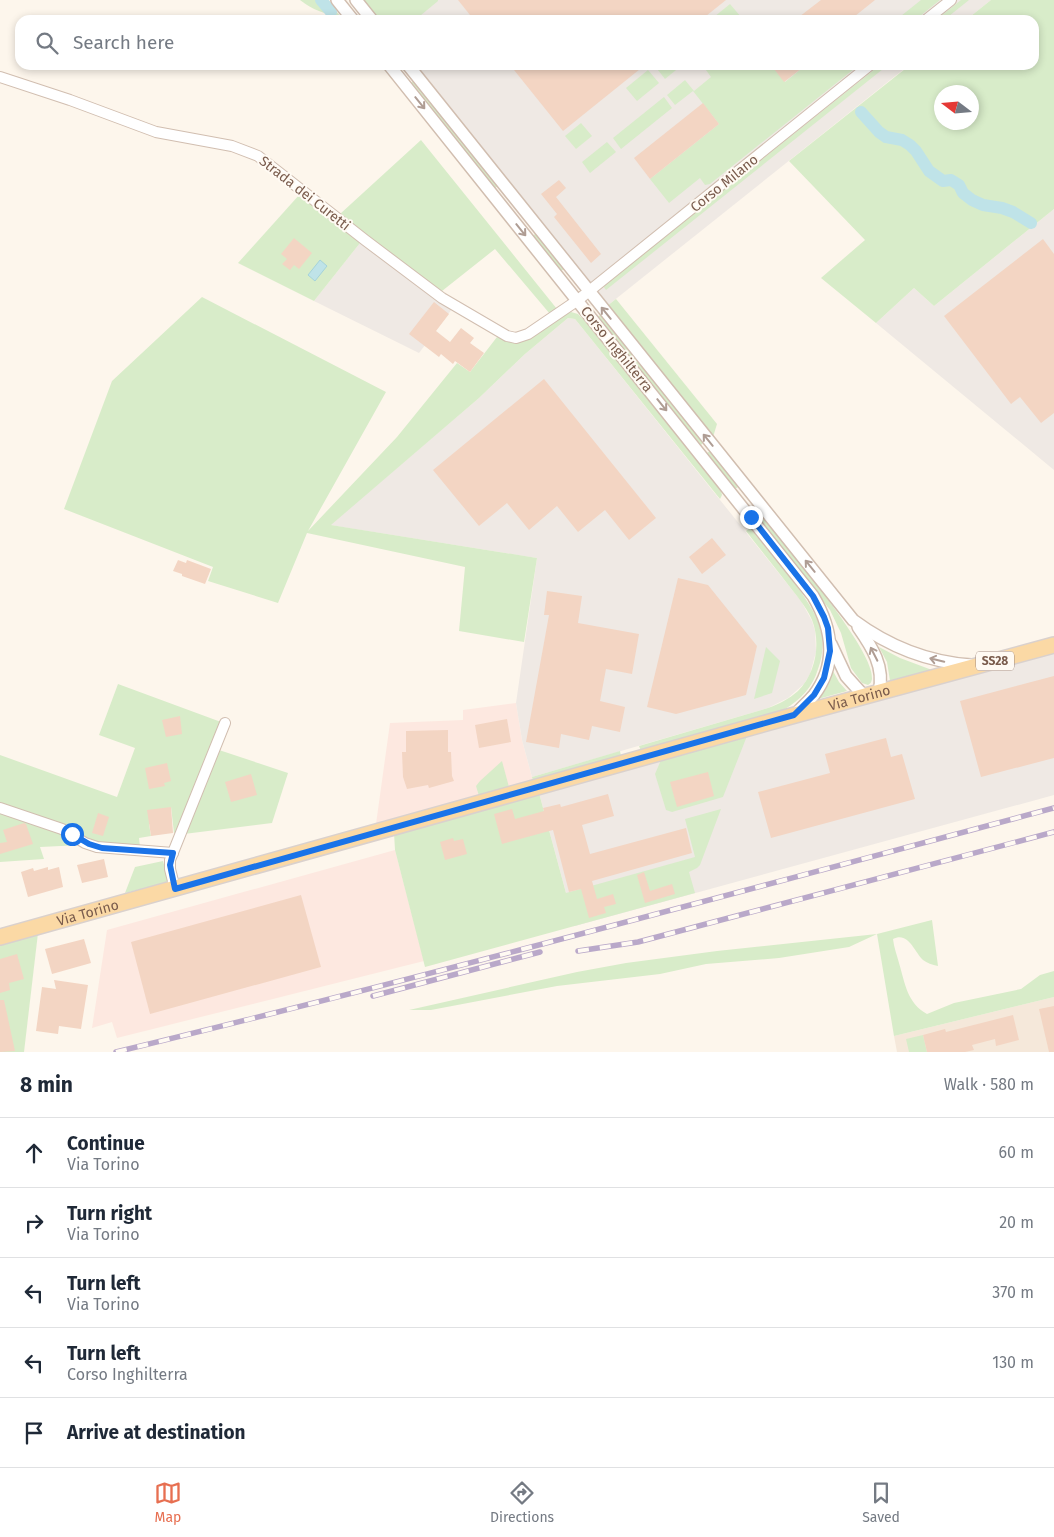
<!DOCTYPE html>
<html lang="en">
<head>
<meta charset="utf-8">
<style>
  body { margin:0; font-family:"Fira Sans",sans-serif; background:#f2f2f3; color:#1f2937 }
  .compass { position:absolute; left:934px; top:85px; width:45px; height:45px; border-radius:50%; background:#fff; box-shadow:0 2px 8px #0003; rotate:286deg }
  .stop { position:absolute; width:15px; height:15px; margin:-11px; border:4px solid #1a73e8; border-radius:50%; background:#fff }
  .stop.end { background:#1a73e8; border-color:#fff; box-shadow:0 1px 5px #0008 }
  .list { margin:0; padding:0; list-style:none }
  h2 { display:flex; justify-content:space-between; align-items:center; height:65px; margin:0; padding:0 20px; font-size:21px }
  h2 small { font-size:16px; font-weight:400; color:#747a83 }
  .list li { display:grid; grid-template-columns:32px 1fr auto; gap:15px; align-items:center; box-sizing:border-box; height:70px; padding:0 20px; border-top:1px solid #e0e1e3 }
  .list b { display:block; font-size:19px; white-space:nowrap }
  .list p { margin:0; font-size:16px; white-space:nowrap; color:#747a83 }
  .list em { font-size:16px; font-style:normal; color:#747a83 }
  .icon { flex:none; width:28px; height:28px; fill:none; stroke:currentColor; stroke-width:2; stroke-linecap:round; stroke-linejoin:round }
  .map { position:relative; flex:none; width:1054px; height:1052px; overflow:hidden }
  .search { position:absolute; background:#fff; box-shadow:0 2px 8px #0003; left:15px; right:15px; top:15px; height:55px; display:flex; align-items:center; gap:12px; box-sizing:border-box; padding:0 18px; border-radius:15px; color:#747a83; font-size:19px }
  .sheet { height:415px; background:#fff }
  nav { display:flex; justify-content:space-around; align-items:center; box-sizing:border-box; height:70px; border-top:1px solid #e0e1e3; background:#fff; font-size:14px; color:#747a83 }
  nav a { display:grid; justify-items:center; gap:2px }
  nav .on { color:#e76f51 }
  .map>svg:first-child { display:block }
  .residential { fill:#f5e8da }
  .commercial { fill:#fde8e0 }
  .industrial { fill:#efe9e4 }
  .green { fill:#d8ecc9; fill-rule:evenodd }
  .water { fill:#bfe3e8; stroke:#a5d3da }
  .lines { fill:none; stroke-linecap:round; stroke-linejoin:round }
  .canal { stroke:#bfe3e8; stroke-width:12 }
  .building { fill:#f3d5c3 }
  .minor-casing { stroke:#d1beb0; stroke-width:12 }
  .tertiary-casing { stroke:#d1beb0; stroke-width:14 }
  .primary-casing { stroke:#dad1cd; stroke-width:18 }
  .minor { stroke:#fff; stroke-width:10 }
  .tertiary { stroke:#fff; stroke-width:11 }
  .primary { stroke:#fbd9a5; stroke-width:15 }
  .rail-casing { stroke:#b9a8c9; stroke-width:5.5 }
  .rail { stroke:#fffaf3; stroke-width:4; stroke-dasharray:11; stroke-linecap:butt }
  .oneway { stroke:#af9d94 }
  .route { stroke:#1a73e8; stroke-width:6 }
  .labels { text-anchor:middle; stroke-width:4; stroke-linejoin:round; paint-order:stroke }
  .shield { fill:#fffaf3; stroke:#a28b7f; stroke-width:1 }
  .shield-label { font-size:12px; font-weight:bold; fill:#7a5c4d }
  .street-label { font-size:14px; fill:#7a5c4d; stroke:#fffaf3 }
</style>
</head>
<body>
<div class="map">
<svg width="1054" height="1052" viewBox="0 0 1054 1052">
  <rect width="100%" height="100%" fill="#fdf6ec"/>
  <path class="residential" d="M1054,997V1052H897L894,1036Z"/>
  <g class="commercial">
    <path d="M516,703L522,740L533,781L376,824L390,723L463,720V710Z"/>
    <path d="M395,850L424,961L117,1038L112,1022L92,1028L107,930Z"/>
  </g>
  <g class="industrial">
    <path d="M364,0H991L966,20H380Z"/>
    <path d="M415,65H909L607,306Z"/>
    <path d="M1054,209V470L876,323L914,288L934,306Z"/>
    <path d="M360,243L452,309L419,353L314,301Z"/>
    <path d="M568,318L575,319L801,601L812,621L815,631L816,652L810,674L804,684L788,698L768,708L532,777L522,740L516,703L537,558L330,525L479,398L525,354Z"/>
    <path d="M1054,652V795L575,926L539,793Z"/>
  </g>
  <g class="green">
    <path d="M300,0H327L340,16C324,14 313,10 300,0Z"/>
    <path d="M364,0H438V1L415,20H380Z"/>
    <path d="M921,0H940L915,20H896Z"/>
    <path d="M961,0H969L944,20H936Z"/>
    <path d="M991,0H1054V209L934,306L914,288L876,323L821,278L865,240L789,161L910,65H1034V20H966ZM972,92V122H942V92Z"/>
    <path d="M730,4L741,17L738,20H716L714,17Z"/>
    <path d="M654,65H680L681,66L665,79Z"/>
    <path d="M705,65H771L785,82L806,65H859L710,184L705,185L700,178L669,203L650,179L719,124L693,91L675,105L667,95L685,80L694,91L711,77L703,66Z"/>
    <path d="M880,65H888L606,290L603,286Z"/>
    <path d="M648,70L659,83L637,101L626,88Z"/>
    <path d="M413,81L498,186L495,188L411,83Z"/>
    <path d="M664,97L672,108L621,149L613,138Z"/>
    <path d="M581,123L592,136L576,149L565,136Z"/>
    <path d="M421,140L557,309L550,314L495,249L442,291L368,237L340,214Z"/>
    <path d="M607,142L616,152L590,173L582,162Z"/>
    <path d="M300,194L360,243L314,301L238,263Z"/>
    <path d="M536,233L564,269L561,271L533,236Z"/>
    <path d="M202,297L386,392L308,531L397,437L457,363L470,372L497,337L506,340L571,312L578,314L584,320L721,491L722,495L720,499L575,319L568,318L525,354L479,398L331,525L537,558L524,642L459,631L465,567L307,533L278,603L208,581L213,567L64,509L112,381Z"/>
    <path d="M616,299L717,424L713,437L607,306Z"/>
    <path d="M600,315L703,443L701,445L598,317Z"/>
    <path d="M710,451L738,487L735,489L707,453Z"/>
    <path d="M762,519L765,520C785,545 876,652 872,679C871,683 871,683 868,685L862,683L851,668L841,633L830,610L762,522Z"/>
    <path d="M750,528C769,553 813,599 820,628C824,642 823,656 818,669C813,687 800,700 785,709L641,751L639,746L768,708C779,704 789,699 798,691C816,673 821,643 812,620C806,606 795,594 786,582C773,565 759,548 746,531Z"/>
    <path d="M766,647L780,661L772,693L754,699Z"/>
    <path d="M879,647L900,658L932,670L890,681L887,662Z"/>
    <path d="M833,671L839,682L847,691L818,699L827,687Z"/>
    <path d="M118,684L221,722L177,832L174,833L171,807L156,823L149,824L151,836L139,838L140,847L104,845L0,804V755L117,797L135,748L99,735Z"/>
    <path d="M747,736L723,797L672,812L666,810L655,774L661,760Z"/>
    <path d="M219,750L288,773L272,823L184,834Z"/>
    <path d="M620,751L621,756L533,781L532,777Z"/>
    <path d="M502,761L509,787L479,796L476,786L480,781Z"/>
    <path d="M539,793L566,893L695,857L685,819L721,809L700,865L697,868L689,872L695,893L425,967L395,850L394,833Z"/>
    <path d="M0,812L54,830L82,845L40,847L44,859L0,862Z"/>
    <path d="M163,861L169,882L125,893L135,867Z"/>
    <path d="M932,920L938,966C932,965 927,963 923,960C914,951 908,931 893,939C894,948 897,955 899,963C905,983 907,1003 927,1014L954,1003L1021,989L1040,975L1054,971V997L894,1036L877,934L849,947L779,958L706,964L660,974L557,986L431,1010H409L577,972L626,963L717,951L877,934Z"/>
    <path d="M38,933L24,1052H0V944Z"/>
    <path d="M923,1035L927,1052H909L906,1039Z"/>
  </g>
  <path class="water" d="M320,260L327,266L315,281L308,275Z"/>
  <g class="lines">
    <g class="canal">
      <path d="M321,0L331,12"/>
      <path d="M861,112L879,132L886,137L902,140L910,145L916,151L929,171L943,181L951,180L959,185L963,193L972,200L983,205L1002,208L1013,212L1031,223"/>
    </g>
  </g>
  <g class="building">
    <path d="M458,0H726L701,20H474Z"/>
    <path d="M821,0H875L850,20H795Z"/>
    <path d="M510,65H645L563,131Z"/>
    <path d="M771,65H806L784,82Z"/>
    <path d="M703,103L719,124L650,179L634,158Z"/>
    <path d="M559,180L566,188L556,197L601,254L591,263L554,217L557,214L541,194Z"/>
    <path d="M294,238L312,253L299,269L294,265L290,270L282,264L287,259L281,254Z"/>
    <path d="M1043,239L1054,254V413L1041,423L1020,397L1011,404L944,316Z"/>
    <path d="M434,302L449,314L436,331L450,342L461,328L474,338L470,343L484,353L470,372L455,361L453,364L441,354L439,357L409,334Z"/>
    <path d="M544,379L656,518L629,540L605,510L578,532L557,506L529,530L507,503L479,526L433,470Z"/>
    <path d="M712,538L726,555L702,574L689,557Z"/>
    <path d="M178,560L186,563L187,560L211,569L205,584L182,576V574L173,571Z"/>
    <path d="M678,578L708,585L757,646L746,695L676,714L647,707Z"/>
    <path d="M547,591L582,596L578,623L639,634L632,674L606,669L600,701L625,707L620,732L592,726L589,740L561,734L559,748L526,742L549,615H544Z"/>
    <path d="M1054,676V758L981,777L960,701Z"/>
    <path d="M180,716L182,734L166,737L162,720Z"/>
    <path d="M507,719L511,742L479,748L475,725Z"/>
    <path d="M448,730V752H451L452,776L454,781L429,788L428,785L407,789L403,777L402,752H406V731Z"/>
    <path d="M886,738L891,757L902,754L915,799L771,838L758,792L830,773L825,754Z"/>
    <path d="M167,763L171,781L164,783L165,786L149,789L145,768Z"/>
    <path d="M708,772L714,796L677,807L670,782Z"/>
    <path d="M251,774L257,795L231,802L225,782Z"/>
    <path d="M608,794L614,816L582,825L590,854L686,828L692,853L592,881L597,899L613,894L616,904L604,907L606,913L589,918L581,889L569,892L553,830L502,844L494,814L512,809L515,819L544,811L543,808L560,804L561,807Z"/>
    <path d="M171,807L173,833L151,836L147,810Z"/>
    <path d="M98,813L109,817L103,836L92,833Z"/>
    <path d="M24,823L26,824L33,844L0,854V843L7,842L3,830Z"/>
    <path d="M453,838L454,841L463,839L467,854L445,860L440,842Z"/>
    <path d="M104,859L108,877L82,883L77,865Z"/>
    <path d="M48,867V870L59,867L63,887L28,897L21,872L33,868L34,871Z"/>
    <path d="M644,872L650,891L672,884L675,894L645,903L637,875Z"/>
    <path d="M301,895L321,967L150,1014L131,942Z"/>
    <path d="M84,939L91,963L52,974L45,949Z"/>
    <path d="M17,954L24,979L9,983L10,990L0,993V959Z"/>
    <path d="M54,980L88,985L81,1029L59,1026L58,1034L36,1031L42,987L56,989Z"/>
    <path d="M0,1000H4L15,1051L0,1052Z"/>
    <path d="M1054,1006V1052H1049L1039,1009Z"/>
    <path d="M1013,1015L1019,1040L996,1046L995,1039L972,1045L974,1050L965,1052H927L923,1035L945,1029L946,1032Z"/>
  </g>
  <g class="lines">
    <defs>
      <g id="minor">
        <path d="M926,20L951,0"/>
        <path d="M0,77L70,100L156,132L232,146L258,156L365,240L442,298L507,336L516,338L528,334L578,300L870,65"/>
        <path d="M0,808L62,829L85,843L97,847L173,853"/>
        <path d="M175,889L170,869V860L225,723"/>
      </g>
      <g id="tertiary">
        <path d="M337,0L353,20"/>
        <path d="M356,0L372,20"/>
        <path d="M389,65L813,596C832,628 838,663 814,695C808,702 801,708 795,715"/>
        <path d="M408,65L853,620C888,646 927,662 971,665"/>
        <path d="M858,627C872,647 885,667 879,692"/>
        <path d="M831,644L846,676L864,696"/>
      </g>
      <g id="primary">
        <path id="s1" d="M0,937L795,715L1054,645"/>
      </g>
    </defs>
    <use href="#minor" class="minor-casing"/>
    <use href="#tertiary" class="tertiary-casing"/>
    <use href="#primary" class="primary-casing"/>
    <use href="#minor" class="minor"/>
    <use href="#tertiary" class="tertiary"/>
    <use href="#primary" class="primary"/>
    <defs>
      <g id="rail">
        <path d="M578,951L638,942L1054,832"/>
        <path d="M373,996L540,952"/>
        <path d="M116,1052C430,976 742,891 1054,808"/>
      </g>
    </defs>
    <use href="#rail" class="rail-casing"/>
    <use href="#rail" class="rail"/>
  </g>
  <defs><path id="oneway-shaft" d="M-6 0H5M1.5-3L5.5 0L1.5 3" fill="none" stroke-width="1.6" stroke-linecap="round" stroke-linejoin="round" transform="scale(1.25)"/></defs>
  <g class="oneway">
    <use href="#oneway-shaft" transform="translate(420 103) rotate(51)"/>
    <use href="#oneway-shaft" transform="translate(521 230) rotate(51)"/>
    <use href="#oneway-shaft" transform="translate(606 313) rotate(-129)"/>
    <use href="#oneway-shaft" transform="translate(662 405) rotate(51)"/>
    <use href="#oneway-shaft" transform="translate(708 440) rotate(-129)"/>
    <use href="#oneway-shaft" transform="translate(810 566) rotate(-129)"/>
    <use href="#oneway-shaft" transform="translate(874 654) rotate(-117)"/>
    <use href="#oneway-shaft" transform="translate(937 660) rotate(-166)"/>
  </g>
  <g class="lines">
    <path class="route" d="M72,834L89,844L102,848L173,853L170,865L175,889L794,715L814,695L824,678L830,651L828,628L824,617L813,596L751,517"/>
  </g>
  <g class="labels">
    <rect class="shield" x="976" y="651.5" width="38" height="19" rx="4"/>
    <g class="shield-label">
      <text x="995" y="665">SS28</text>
    </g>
    <g class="street-label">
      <text transform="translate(724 183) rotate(-39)" y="5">Corso Milano</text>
      <text transform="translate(305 193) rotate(38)" y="5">Strada dei Curetti</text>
      <text transform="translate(617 349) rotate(51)" y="5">Corso Inghilterra</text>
      <text dy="5" stroke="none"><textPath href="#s1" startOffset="892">Via Torino</textPath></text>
      <text dy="5" stroke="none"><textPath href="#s1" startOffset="91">Via Torino</textPath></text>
    </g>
  </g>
</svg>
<svg class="compass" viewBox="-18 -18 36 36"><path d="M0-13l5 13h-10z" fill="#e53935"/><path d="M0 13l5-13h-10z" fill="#747a83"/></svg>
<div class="stop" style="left:72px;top:834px"></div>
<div class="stop end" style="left:751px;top:517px"></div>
<div class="search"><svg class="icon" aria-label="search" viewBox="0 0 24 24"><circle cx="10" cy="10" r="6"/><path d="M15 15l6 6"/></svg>Search here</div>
</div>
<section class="sheet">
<h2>8 min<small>Walk · 580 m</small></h2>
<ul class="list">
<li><svg class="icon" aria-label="ahead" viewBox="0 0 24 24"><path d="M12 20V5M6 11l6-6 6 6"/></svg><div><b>Continue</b><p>Via Torino</p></div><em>60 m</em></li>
<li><svg class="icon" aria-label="right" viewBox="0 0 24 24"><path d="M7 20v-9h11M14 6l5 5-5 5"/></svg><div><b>Turn right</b><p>Via Torino</p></div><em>20 m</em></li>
<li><svg class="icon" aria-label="left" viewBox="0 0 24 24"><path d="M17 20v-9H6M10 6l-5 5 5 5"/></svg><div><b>Turn left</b><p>Via Torino</p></div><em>370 m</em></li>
<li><svg class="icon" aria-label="left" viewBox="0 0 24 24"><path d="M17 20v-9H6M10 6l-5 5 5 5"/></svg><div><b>Turn left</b><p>Corso Inghilterra</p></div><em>130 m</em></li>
<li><svg class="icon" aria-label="arrive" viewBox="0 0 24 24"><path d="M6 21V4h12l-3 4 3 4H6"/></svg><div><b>Arrive at destination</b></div></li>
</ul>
</section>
<nav>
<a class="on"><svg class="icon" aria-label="map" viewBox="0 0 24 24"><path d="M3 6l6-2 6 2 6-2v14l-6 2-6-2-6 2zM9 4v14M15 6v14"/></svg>Map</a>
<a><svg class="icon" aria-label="directions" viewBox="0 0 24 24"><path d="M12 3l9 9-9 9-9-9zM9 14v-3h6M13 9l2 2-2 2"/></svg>Directions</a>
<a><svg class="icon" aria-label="saved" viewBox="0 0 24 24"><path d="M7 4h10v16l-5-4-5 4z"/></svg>Saved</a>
</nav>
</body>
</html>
